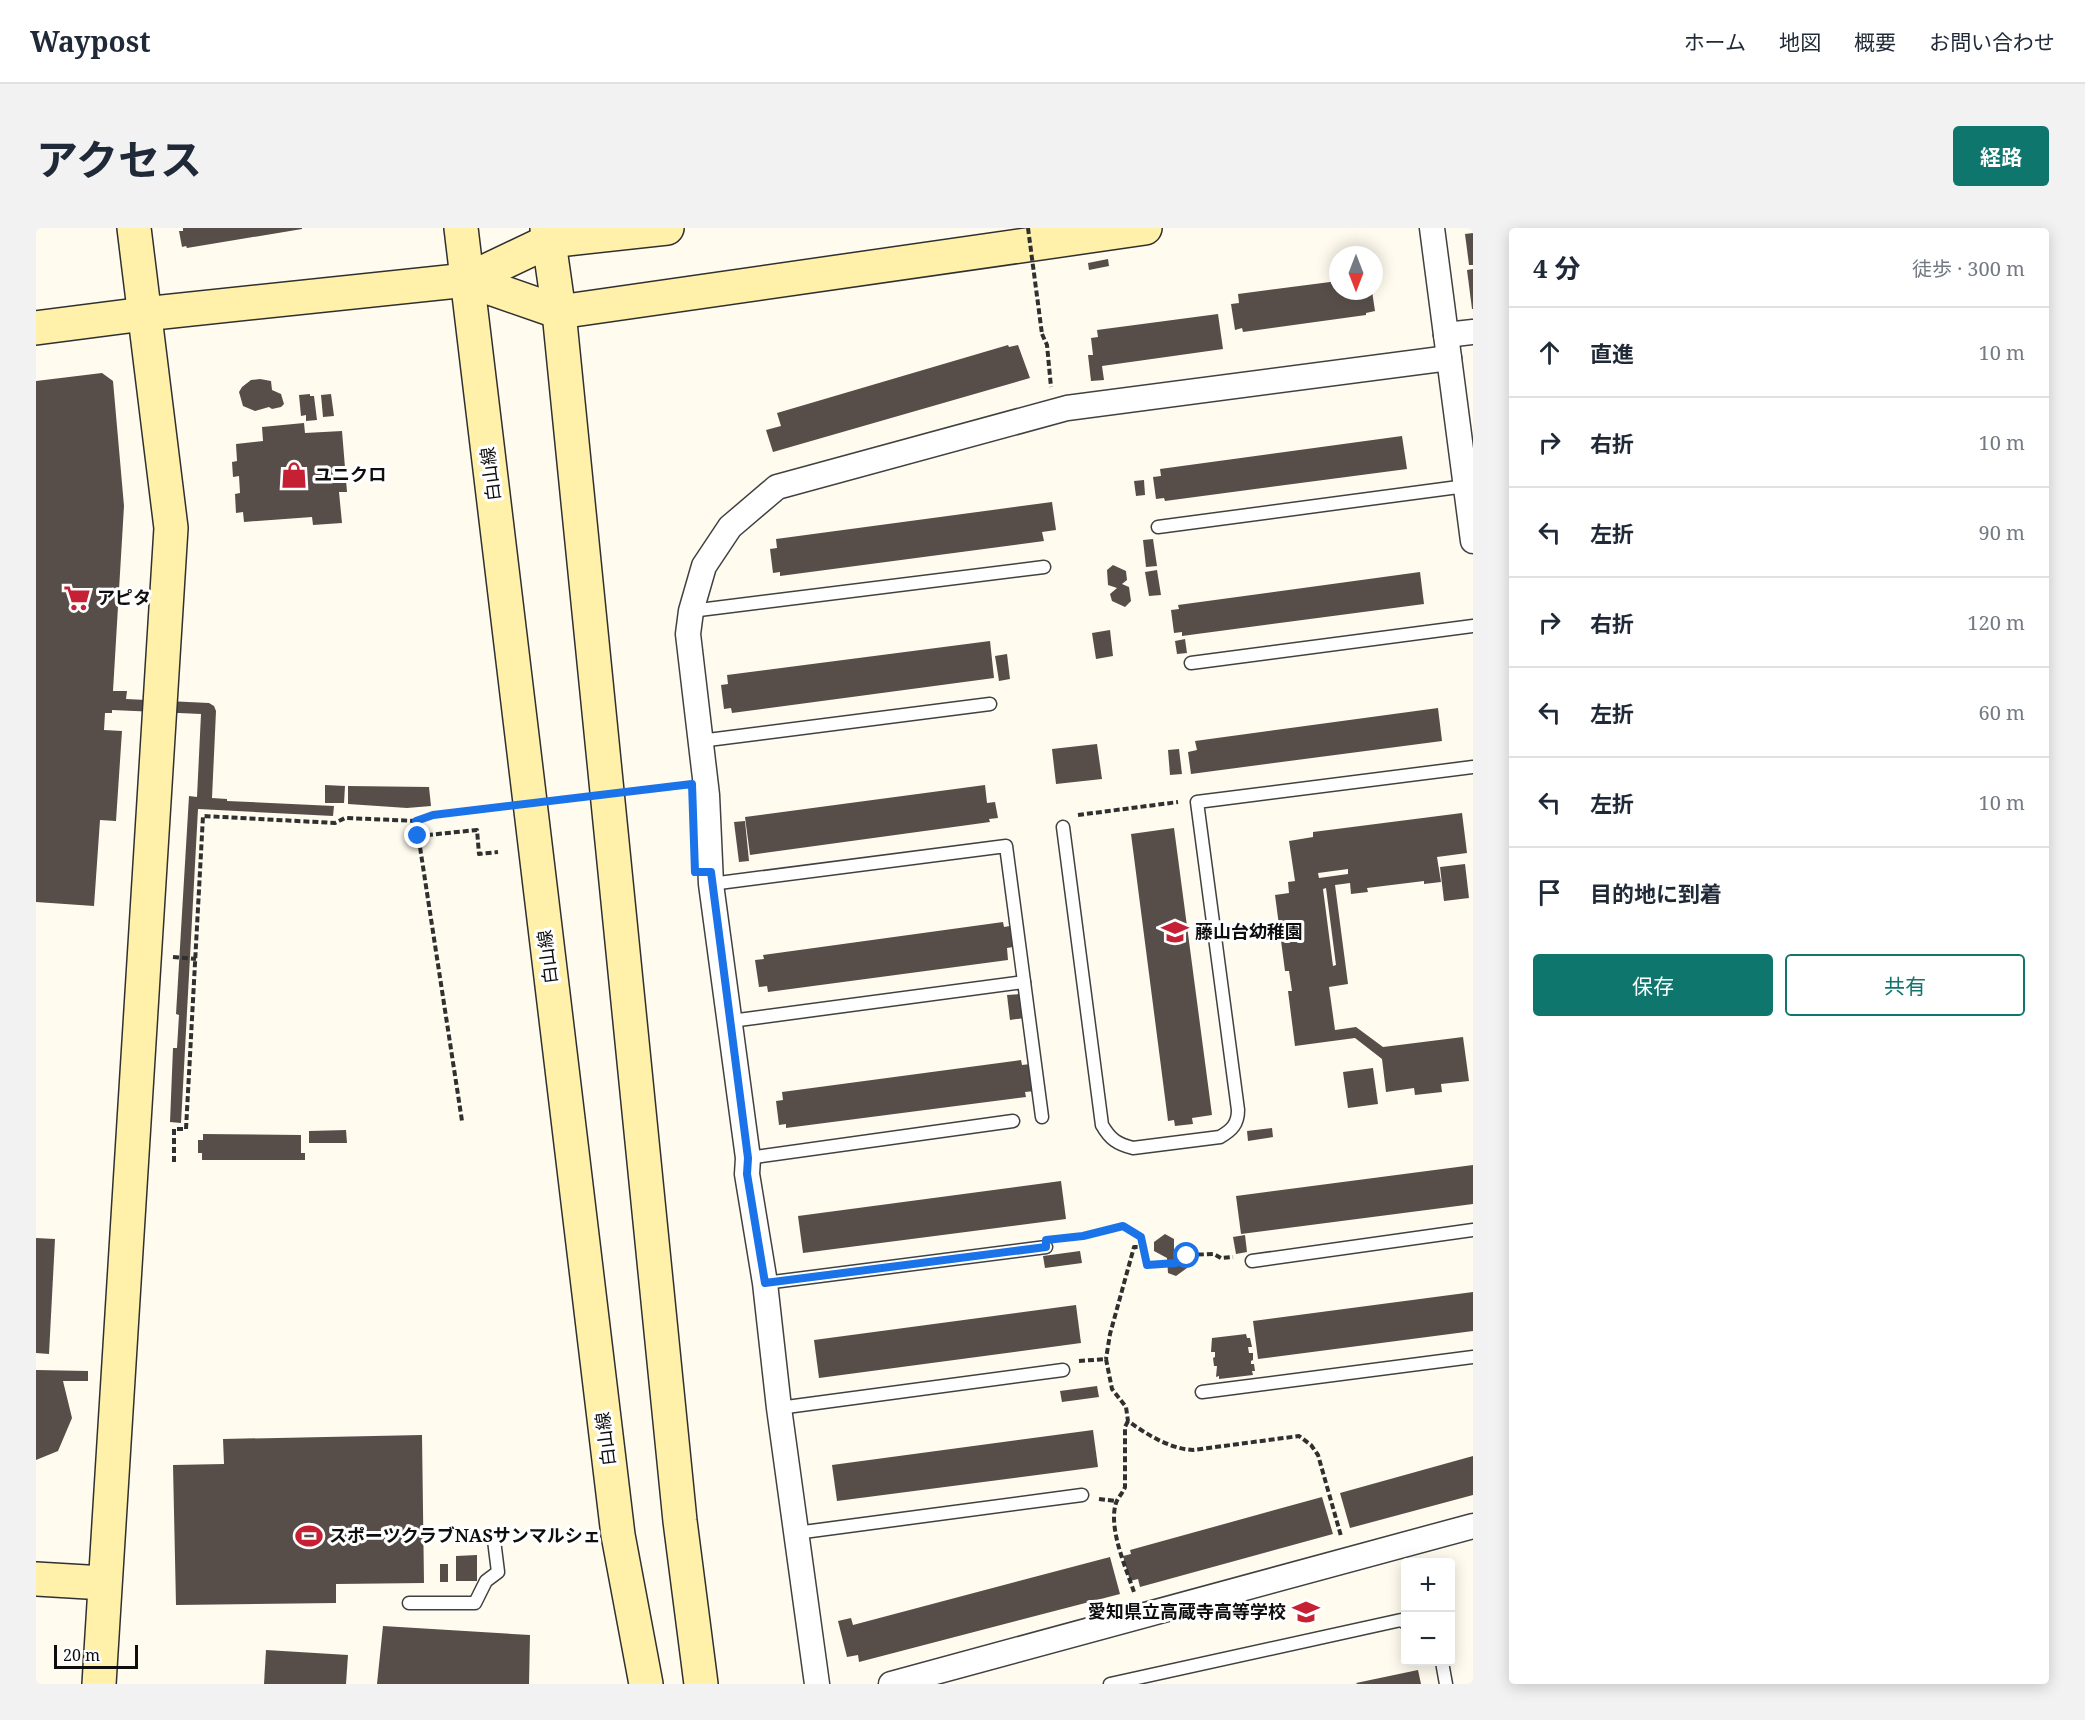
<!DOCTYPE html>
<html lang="ja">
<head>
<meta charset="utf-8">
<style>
  body { margin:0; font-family:"Noto Serif","Noto Sans JP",serif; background:#f2f2f3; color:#1f2937 }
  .controls { position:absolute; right:18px; bottom:18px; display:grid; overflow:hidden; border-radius:6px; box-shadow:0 3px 15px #0003 }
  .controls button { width:54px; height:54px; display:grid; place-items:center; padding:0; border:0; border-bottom:2px solid #e0e1e3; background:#fff; color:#1f2937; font:30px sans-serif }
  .compass { position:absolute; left:1293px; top:18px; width:54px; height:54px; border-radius:50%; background:#fff; box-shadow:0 3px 15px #0003; rotate:180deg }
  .scale { position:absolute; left:18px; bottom:15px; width:84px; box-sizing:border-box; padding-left:6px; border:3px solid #0e0e0e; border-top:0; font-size:16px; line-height:21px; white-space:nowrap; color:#0e0e0e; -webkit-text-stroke:4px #fff; paint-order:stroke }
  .stop { position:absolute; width:18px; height:18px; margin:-14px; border:4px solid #1a73e8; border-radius:50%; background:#fff }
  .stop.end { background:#1a73e8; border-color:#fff; box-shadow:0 2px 6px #0008 }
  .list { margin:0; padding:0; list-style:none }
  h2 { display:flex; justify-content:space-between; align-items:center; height:78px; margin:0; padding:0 24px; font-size:26px }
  h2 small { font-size:20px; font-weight:400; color:#747a83 }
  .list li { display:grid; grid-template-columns:39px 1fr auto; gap:18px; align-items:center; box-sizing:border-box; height:90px; padding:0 24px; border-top:2px solid #e0e1e3 }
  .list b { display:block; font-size:22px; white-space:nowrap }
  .list em { font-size:20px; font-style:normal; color:#747a83 }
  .actions { display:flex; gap:12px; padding:18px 24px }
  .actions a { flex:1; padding:14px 0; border:2px solid #0f766e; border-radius:6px; text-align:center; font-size:21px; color:#0f766e }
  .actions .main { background:#0f766e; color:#fff }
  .icon { flex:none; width:33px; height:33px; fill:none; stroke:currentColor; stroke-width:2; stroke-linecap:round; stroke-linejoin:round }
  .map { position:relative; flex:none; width:1437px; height:1456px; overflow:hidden; border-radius:6px }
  header { display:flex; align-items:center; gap:36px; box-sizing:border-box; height:84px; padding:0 30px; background:#fff; border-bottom:2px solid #e0e1e3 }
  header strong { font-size:28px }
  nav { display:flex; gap:33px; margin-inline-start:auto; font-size:21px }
  .intro { display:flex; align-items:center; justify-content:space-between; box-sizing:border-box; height:144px; padding:0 36px }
  h1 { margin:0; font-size:42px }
  .button { padding:15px 27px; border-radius:6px; background:#0f766e; color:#fff; font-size:21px; font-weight:700 }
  main { display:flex; gap:36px; padding:0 36px }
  aside { flex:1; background:#fff; border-radius:6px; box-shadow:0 3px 15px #0003 }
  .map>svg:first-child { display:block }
  .building { fill:#574e4a; fill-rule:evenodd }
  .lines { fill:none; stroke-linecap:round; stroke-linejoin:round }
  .lane-casing { stroke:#414141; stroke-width:15 }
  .street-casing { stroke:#414141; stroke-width:27 }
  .secondary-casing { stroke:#303030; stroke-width:36 }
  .path { stroke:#303030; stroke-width:4; stroke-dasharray:6 3; stroke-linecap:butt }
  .lane { stroke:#fff; stroke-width:12 }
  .street { stroke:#fff; stroke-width:24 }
  .secondary { stroke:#fff0aa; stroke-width:33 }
  .path-bridge { stroke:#303030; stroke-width:4; stroke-dasharray:6 3; stroke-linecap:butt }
  .route { stroke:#1a73e8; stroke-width:8 }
  .labels { text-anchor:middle; stroke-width:6; stroke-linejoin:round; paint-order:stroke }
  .street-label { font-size:18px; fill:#0e0e0e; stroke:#fff }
  .poi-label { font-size:18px; font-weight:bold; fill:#0e0e0e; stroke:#fff; text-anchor:start }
</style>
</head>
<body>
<header>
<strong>Waypost</strong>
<nav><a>ホーム</a><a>地図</a><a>概要</a><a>お問い合わせ</a></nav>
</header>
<div class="intro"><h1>アクセス</h1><a class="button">経路</a></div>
<main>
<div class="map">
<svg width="1437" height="1456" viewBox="0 0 1437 1456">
  <rect width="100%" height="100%" fill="#fffbef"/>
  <g class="building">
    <path d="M147,0H266V1L151,20L150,18L146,19L143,3H147Z"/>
    <path d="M1437,5V37H1433L1429,6Z"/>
    <path d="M1072,31L1073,38L1053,42L1052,35Z"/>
    <path d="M1437,41V81H1436L1431,42Z"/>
    <path d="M1302,53V63H1336L1339,83L1330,85V87L1207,104L1206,100L1199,102L1195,76L1203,75L1202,66Z"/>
    <path d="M1182,86L1187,121L1066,138L1068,152L1055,153L1052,127H1057L1055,110L1062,109L1061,102Z"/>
    <path d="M972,117L973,119L982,117L994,150L737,224L730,202L745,198L741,185Z"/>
    <path d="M66,145L77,153L88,278L77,463H91L90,471L173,475L178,478L180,483L176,570L191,571V573L298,578L297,588L162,581L145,895L134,894L137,820H141L143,787L140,786L153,568L161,569L165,486L76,482V485H69L68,502L86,503L80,593L64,592L58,678L0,674V153Z"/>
    <path d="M224,151L235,153L236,162L245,166L248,176L245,179L236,181L233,179L219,183L207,178L203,164L206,159L215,152Z"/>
    <path d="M274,166V168H278L281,192L270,193V187L265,188L263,167Z"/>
    <path d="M295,166L298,188L287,189L285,167Z"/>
    <path d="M268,195L269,205L306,203L311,264H303L306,295L277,297L276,289L208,294L207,284L200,285L199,266L204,265L203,248L197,249L196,234L201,233L200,216L227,213L226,199Z"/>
    <path d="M1366,208L1371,241L1129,273L1128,270L1120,271L1117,249L1125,248L1124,241Z"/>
    <path d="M1108,252L1109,267L1100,268L1098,253Z"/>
    <path d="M1016,274L1020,302L1006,304L1008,313L744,348V344L737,345L734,321L741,320L740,311Z"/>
    <path d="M1117,311L1121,338L1110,339L1107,312Z"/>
    <path d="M1077,337L1090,343L1091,352L1086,356L1093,359L1095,373L1089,379L1076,373L1074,366L1081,360L1072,357L1071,342Z"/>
    <path d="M1121,342L1125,367L1113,368L1109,344Z"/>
    <path d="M1384,344L1388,376L1146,408V404L1138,405L1135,382L1143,381L1142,377Z"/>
    <path d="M1074,402L1077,428L1060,431L1056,405Z"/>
    <path d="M1149,411L1151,425L1141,426L1139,413Z"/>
    <path d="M954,413L958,450L696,485L695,480L688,481L685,457L692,456L691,447Z"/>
    <path d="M971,426L974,451L963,453L959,428Z"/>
    <path d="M1402,480L1406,513L1155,546L1152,524L1161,522L1159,513Z"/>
    <path d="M1061,516L1066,551L1020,556L1016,521Z"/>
    <path d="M1143,521L1146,546L1134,547L1132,522Z"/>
    <path d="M289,557L309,558L308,575H289Z"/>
    <path d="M949,557L951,575L959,574L962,590L953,591L954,594L714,627L709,589Z"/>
    <path d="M312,558L393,559L395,578L371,580L312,576Z"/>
    <path d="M1426,585L1431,625L1401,629L1405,654L1388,656V653L1331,660L1332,664L1315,666L1314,655L1299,657L1312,756L1293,759L1299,802L1320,799L1347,819L1427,809L1433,853L1405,856L1406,864L1379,867L1378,860L1350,864L1346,831L1319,810L1259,818L1252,763H1256L1253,743H1249L1239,667L1253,665L1252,654L1259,653L1253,613L1277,609V604ZM1312,641V646L1283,650L1282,645ZM1290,660L1300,737L1297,738L1287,661Z"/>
    <path d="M709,593L713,633L703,634L698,594Z"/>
    <path d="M1138,600L1176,887L1156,890L1157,896L1139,898L1138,892L1132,893L1095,606Z"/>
    <path d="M1429,636L1433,670L1408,673L1404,639Z"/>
    <path d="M967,694L968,699L974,698L977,719L971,720L972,732L732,764L731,758L723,759L719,732L728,731L727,727Z"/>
    <path d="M984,766L988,790L974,792L971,767Z"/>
    <path d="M985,832L986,837L995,836L999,863L989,864L990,869L750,900V896L743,897L740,873L747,872L746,864Z"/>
    <path d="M1337,840L1342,876L1312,880L1307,844Z"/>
    <path d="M1236,900L1237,909L1212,913L1211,903Z"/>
    <path d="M310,902L311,915H273V903Z"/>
    <path d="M167,906L265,907V925H269V932H166V925H162V912H167Z"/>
    <path d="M1437,937V976L1205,1006L1200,968Z"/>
    <path d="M1025,953L1030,991L767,1025L762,988Z"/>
    <path d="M1129,1006L1138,1011V1025L1151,1032V1040L1140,1048L1132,1045L1131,1030L1118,1023V1014Z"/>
    <path d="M1209,1007L1211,1024L1200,1026L1197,1009Z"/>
    <path d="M0,1010L19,1011L13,1126L0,1125Z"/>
    <path d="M1044,1023L1046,1035L1009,1040L1007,1028Z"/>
    <path d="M1437,1064V1103L1222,1131L1217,1093Z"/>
    <path d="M1040,1077L1045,1115L783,1150L778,1112Z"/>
    <path d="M1210,1106L1211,1110H1214L1216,1119H1212L1213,1125H1217V1132L1215,1133V1136H1218L1219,1143H1216L1217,1147L1183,1151V1148L1180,1149L1181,1138H1178L1177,1130L1179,1129V1124H1175L1176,1110Z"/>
    <path d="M0,1142L52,1143V1153H27L36,1190L22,1223L0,1232Z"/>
    <path d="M1061,1158L1063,1169L1026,1174L1024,1163Z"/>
    <path d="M1057,1202L1062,1239L801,1273L796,1237Z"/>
    <path d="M386,1207L388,1355L300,1356V1375L140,1377L137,1237L188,1236L187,1211Z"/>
    <path d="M1437,1228V1267L1314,1300L1304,1265Z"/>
    <path d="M1286,1269L1297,1306L1104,1359L1102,1351L1094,1353L1087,1328L1095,1326L1094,1322Z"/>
    <path d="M441,1327V1353H420V1328Z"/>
    <path d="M1074,1329L1084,1366L823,1434L822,1427L811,1429L802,1393L815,1390L817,1397Z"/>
    <rect x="404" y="1336" width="8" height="18"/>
    <path d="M347,1398L494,1407L493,1456H341Z"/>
    <path d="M230,1422L312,1427L310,1456H228Z"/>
    <path d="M1382,1442L1385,1456H1321L1320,1455Z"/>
  </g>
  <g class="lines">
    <defs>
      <g id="lane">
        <path d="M1122,299L1430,258"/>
        <path d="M655,383L1008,339"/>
        <path d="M1155,435L1437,398"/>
        <path d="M664,513L954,476"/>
        <path d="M1027,599L1066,897C1074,911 1081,916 1097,920L1184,909C1196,902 1202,896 1202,882L1161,574L1437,539"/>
        <path d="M675,656L970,618L1006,889"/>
        <path d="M695,793L988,754"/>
        <path d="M712,930L977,893"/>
        <path d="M1216,1033L1437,1002"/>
        <path d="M729,1055L1010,1019"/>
        <path d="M1166,1164L1437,1129"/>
        <path d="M743,1180L1027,1142"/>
        <path d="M760,1305L1046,1267"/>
        <path d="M373,1375H439L450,1353L462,1344L458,1312"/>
        <path d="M1406,1434L1410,1456"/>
        <path d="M1074,1456L1365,1392L1370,1395"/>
      </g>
      <g id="street">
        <path d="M1396,0L1437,313"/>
        <path d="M1410,107L1437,104"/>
        <path d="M781,1456L743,1180L729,1055L711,946L712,930L675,656L671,567L652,406L655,383L668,338L694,299L741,259L1031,180L1413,130"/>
        <path d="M855,1456L1437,1298"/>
      </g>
      <g id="secondary">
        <path d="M425,0L582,1307L610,1456"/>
        <path d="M511,0L523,84L644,1293L665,1456"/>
        <path d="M431,52L523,84L1109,0"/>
        <path d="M0,100L108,86L431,52L513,13L631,0"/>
        <path d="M0,1351L68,1355"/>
        <path d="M63,1456L135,300L98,0"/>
      </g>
    </defs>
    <use href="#lane" class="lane-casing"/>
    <use href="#street" class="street-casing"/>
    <use href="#secondary" class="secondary-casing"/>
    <g class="path">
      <path d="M1006,106L1011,117L1015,159"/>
      <path d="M1042,587L1142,574"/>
      <path d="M380,593L426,893"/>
      <path d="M382,608L441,602L443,626L462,624"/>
      <path d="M137,729L160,731"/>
      <path d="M138,934V901H150L167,588L299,595L309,590L380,593L397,587"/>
      <path d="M1026,1010L1047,1008L1087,998L1105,1009L1107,1019H1098L1074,1106L1070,1131"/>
      <path d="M1107,1019L1111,1037L1140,1035L1151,1027L1178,1026L1185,1030L1197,1029"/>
      <path d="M1043,1133L1070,1131L1076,1161L1090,1179L1092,1193C1110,1206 1134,1221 1157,1222L1263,1208L1275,1217L1282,1227L1305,1308"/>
      <path d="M1092,1193L1089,1199V1259C1087,1265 1082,1269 1080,1275C1072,1300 1090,1340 1098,1364"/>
      <path d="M1063,1271L1080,1273"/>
    </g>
    <use href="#lane" class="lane"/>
    <use href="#street" class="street"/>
    <use href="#secondary" class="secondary"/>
    <g class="path-bridge">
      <path d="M992,0L1006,106"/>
      <path d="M397,587L656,556"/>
    </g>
  </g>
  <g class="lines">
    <path class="route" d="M382,608L380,593L397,587L656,556L659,644H675L712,930L711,946L729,1055L1010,1019V1012L1047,1008L1087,998L1105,1009L1111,1037L1140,1035L1151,1028"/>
  </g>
  <defs>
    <symbol id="shop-bare" viewBox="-9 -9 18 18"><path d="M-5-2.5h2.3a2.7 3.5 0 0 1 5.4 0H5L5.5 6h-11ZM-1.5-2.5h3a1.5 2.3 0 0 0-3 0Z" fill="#c52033" stroke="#fff" stroke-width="2.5" paint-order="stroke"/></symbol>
    <symbol id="supermarket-bare" viewBox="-9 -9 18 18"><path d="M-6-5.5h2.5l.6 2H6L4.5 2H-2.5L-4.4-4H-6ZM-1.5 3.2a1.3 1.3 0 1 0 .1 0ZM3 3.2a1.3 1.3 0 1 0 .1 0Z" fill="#c52033" stroke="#fff" stroke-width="2.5" paint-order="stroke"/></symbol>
    <symbol id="school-bare" viewBox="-9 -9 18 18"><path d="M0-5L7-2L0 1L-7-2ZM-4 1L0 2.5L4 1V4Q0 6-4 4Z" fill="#c52033" stroke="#fff" stroke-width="2.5" paint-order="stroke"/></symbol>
    <symbol id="stadium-bare" viewBox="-9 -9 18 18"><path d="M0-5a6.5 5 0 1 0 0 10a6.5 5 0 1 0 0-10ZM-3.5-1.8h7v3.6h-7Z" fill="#c52033" stroke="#fff" stroke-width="2.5" paint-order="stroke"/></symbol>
  </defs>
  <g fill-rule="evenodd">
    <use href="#shop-bare" x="239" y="228" width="38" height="38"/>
    <use href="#supermarket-bare" x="22" y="351" width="38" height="38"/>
    <use href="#school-bare" x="1120" y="685" width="38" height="38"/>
    <use href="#stadium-bare" x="254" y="1289" width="38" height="38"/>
    <use href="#school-bare" x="1251" y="1365" width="38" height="38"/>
  </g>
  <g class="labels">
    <g class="street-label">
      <text transform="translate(455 246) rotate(-97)" y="6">白山線</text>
      <text transform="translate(512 729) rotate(-97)" y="6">白山線</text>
      <text transform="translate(570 1211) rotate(-97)" y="6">白山線</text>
    </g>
    <g class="poi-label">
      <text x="278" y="253">ユニクロ</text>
      <text x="61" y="376">アピタ</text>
      <text x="1159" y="710">藤山台幼稚園</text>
      <text x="293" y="1314">スポーツクラブNASサンマルシェ</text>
      <text x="1250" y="1390" text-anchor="end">愛知県立高蔵寺高等学校</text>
    </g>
  </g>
</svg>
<div class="controls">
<button>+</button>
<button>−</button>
</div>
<svg class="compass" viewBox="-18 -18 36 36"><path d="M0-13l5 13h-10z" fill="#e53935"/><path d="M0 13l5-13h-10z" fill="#747a83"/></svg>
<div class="scale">20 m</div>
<div class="stop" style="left:1151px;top:1028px"></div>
<div class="stop end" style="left:382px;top:608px"></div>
</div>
<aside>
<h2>4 分<small>徒歩 · 300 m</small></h2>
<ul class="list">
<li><svg class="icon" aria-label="ahead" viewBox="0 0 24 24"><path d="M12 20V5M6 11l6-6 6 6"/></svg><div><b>直進</b></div><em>10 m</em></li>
<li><svg class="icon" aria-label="right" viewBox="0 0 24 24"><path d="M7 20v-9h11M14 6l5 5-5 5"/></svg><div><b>右折</b></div><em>10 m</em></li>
<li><svg class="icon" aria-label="left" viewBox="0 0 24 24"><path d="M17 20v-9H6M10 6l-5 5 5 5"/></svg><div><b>左折</b></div><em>90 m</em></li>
<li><svg class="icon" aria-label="right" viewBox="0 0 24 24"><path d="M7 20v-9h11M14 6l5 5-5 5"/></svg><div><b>右折</b></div><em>120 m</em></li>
<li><svg class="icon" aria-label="left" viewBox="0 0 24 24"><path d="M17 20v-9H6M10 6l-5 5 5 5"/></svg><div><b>左折</b></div><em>60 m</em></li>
<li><svg class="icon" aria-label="left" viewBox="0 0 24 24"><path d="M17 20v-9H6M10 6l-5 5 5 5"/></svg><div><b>左折</b></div><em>10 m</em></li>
<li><svg class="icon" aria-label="arrive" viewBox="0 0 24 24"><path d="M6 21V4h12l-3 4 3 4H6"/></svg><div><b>目的地に到着</b></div></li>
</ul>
<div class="actions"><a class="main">保存</a><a>共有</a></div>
</aside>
</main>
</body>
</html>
